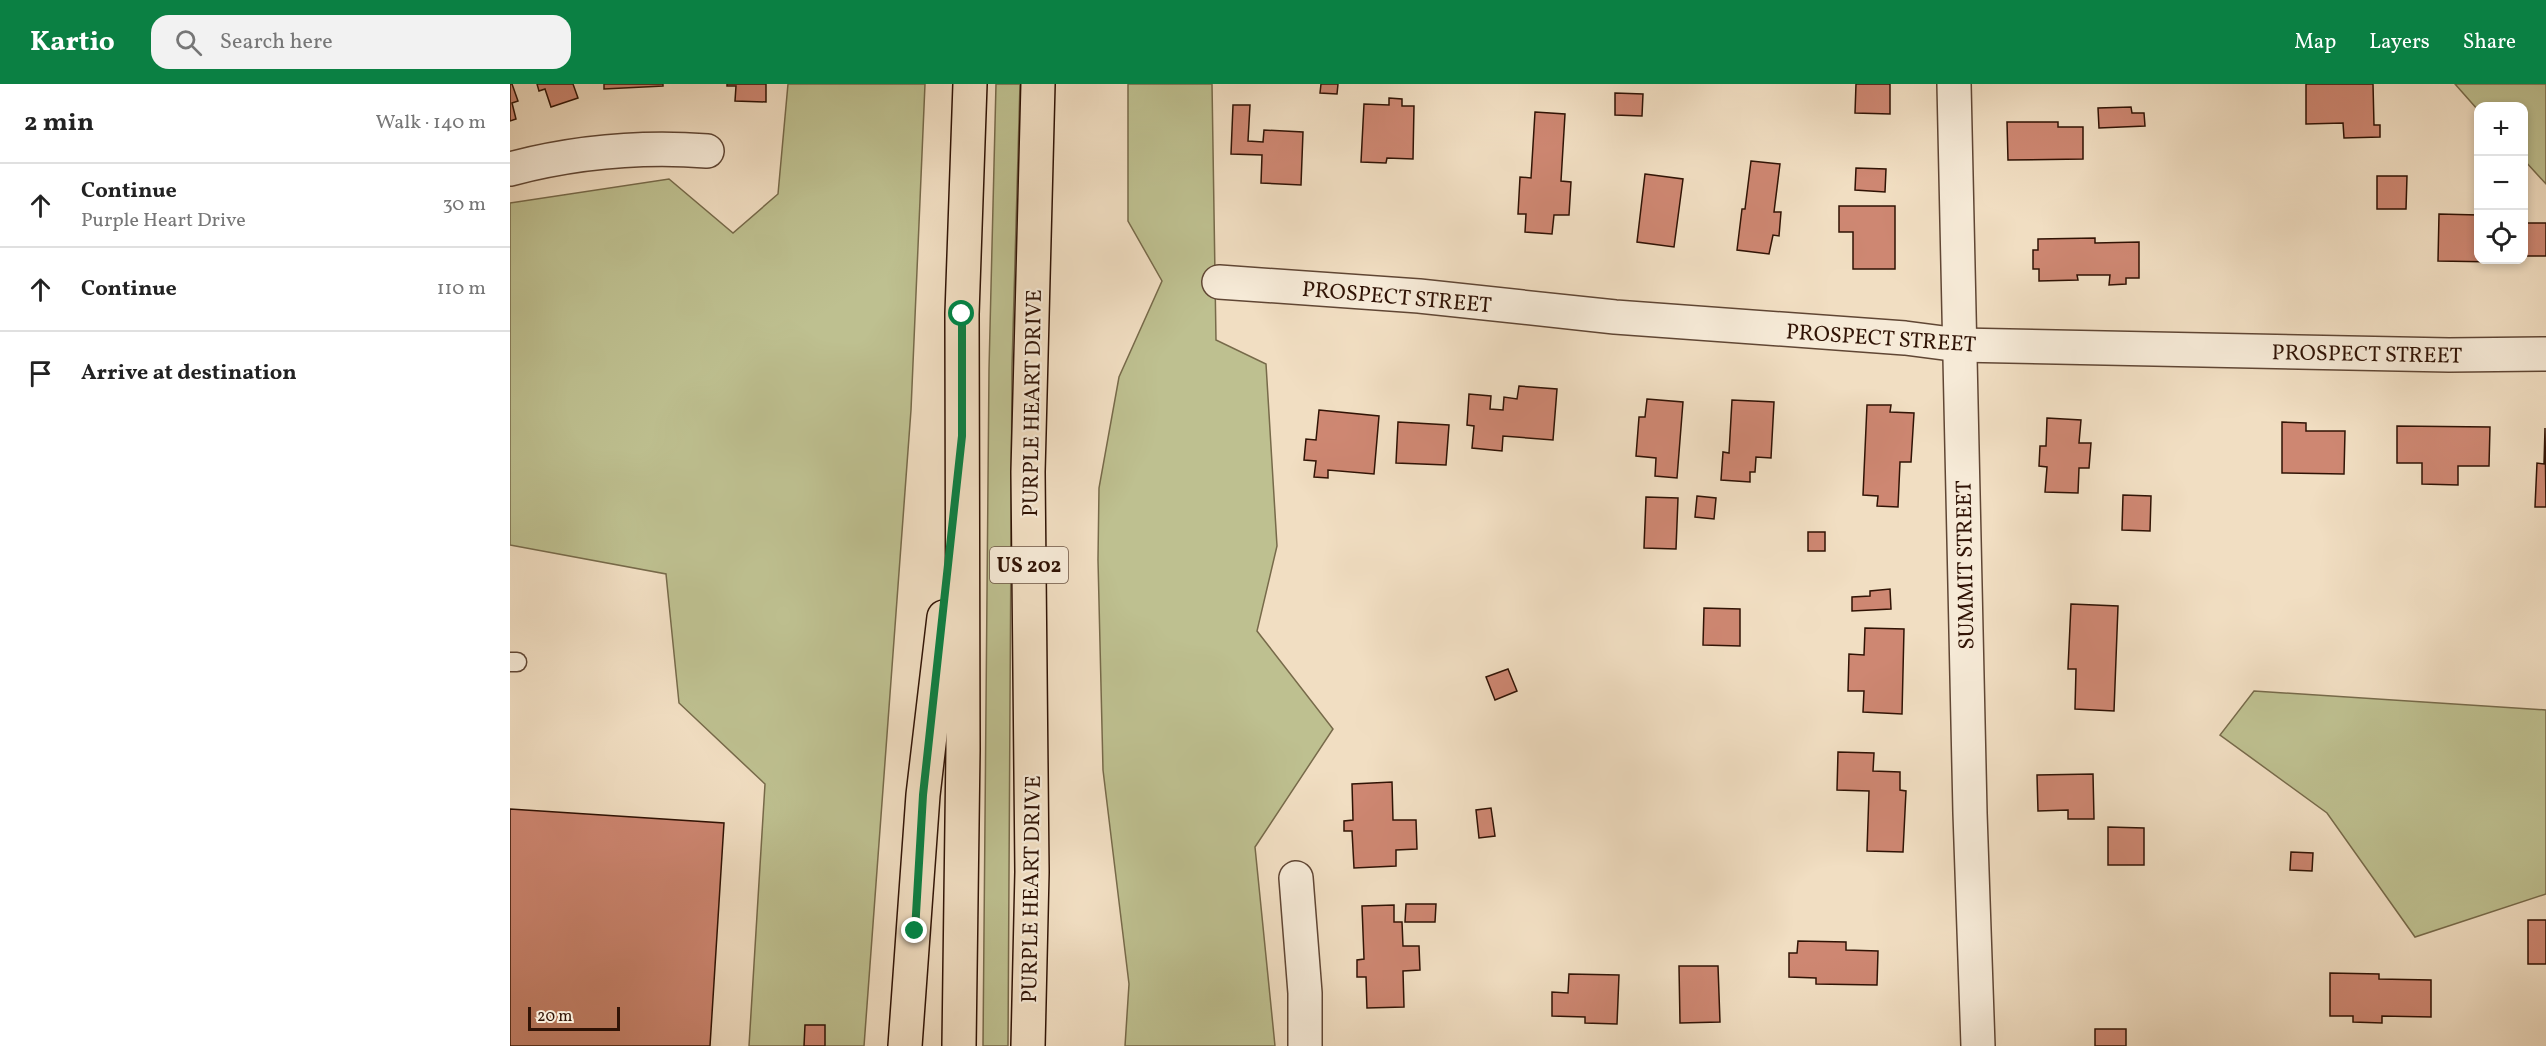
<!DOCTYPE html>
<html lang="en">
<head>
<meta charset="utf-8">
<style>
  body { margin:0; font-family:Vollkorn,serif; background:#f2f2f2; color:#222 }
  .controls { position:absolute; right:18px; top:18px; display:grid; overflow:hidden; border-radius:12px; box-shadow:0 3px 9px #0003 }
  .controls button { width:54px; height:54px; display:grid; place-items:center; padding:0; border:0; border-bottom:2px solid #e0e0e0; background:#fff; color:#222; font:30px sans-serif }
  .scale { position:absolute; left:18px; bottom:15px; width:92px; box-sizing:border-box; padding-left:6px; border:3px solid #301305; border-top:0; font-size:16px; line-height:21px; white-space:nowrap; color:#301305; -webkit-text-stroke:4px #f6ead7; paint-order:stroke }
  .stop { position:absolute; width:18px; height:18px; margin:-14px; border:4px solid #0b8043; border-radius:50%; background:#fff }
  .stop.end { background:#0b8043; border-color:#fff; box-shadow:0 2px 6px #0008 }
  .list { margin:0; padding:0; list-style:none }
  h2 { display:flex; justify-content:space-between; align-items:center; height:78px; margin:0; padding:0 24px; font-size:26px }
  h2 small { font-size:20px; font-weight:400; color:#767676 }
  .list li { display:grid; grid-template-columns:39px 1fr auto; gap:18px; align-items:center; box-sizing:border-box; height:84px; padding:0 24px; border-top:2px solid #e0e0e0 }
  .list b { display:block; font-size:22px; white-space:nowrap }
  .list p { margin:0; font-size:20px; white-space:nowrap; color:#767676 }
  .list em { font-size:20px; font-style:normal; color:#767676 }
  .icon { flex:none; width:33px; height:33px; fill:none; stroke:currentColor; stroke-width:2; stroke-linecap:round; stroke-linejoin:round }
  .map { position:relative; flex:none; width:2036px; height:962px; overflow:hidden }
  header { display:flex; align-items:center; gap:36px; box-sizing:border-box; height:84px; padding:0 30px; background:#0b8043; color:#fff }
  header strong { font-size:28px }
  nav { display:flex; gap:33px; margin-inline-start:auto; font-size:21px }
  .search { width:420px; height:54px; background:#f2f2f2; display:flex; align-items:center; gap:15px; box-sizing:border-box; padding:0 21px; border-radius:18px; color:#767676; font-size:22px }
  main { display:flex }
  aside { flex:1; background:#fff }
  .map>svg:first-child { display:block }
  .green { fill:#bec090; stroke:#776a4a; stroke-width:1.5 }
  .building { fill:#ce8772; stroke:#301305; stroke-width:1.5 }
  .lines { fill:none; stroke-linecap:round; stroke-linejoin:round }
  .lane-casing { stroke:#604634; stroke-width:21 }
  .street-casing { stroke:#604634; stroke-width:36 }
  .primary-casing { stroke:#301305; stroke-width:36 }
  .lane { stroke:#f6ead7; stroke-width:18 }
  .street { stroke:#f6ead7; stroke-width:33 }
  .primary { stroke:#f1dec2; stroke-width:33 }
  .route { stroke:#0b8043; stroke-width:8 }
  .labels { text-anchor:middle; stroke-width:4.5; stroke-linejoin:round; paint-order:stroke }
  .shield { fill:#f6ead7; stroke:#6b5444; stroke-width:1.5 }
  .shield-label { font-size:21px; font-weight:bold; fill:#301305 }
  .street-label { font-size:22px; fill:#301305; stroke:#f6ead7 }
</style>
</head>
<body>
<header>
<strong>Kartio</strong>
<div class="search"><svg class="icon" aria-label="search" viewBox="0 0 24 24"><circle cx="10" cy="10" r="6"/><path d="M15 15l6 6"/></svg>Search here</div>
<nav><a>Map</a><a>Layers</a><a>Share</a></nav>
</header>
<main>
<aside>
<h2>2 min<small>Walk · 140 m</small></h2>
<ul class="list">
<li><svg class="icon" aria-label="ahead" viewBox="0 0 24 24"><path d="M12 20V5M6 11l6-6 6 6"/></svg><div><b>Continue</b><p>Purple Heart Drive</p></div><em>30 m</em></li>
<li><svg class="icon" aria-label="ahead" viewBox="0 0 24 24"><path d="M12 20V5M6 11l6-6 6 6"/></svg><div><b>Continue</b></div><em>110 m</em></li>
<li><svg class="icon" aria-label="arrive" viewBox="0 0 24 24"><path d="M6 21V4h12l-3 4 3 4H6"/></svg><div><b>Arrive at destination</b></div></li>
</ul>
</aside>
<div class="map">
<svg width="2036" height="962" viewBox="0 0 2036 962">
  <rect width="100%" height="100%" fill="#f1dec2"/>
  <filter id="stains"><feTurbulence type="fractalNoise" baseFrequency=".00333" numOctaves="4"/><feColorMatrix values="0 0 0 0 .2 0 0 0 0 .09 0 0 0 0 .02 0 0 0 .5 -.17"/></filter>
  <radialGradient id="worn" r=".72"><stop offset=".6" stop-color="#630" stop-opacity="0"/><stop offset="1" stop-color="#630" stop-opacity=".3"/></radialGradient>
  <g class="green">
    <path d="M278,0H415L401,326L354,962H239L255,700L169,619L156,490L0,461V119L159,95L223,149L268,110Z"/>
    <path d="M486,0H510L502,283L498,962H473L479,285Z"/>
    <path d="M618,0H702L706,256L756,280L767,462L747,547L823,645L745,763L765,962H615L619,900L593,686L588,476L589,404L609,293L652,197L618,137Z"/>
    <path d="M1945,0H2036V100L2014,76V22H1968V26Z"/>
    <path d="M1744,607L2036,626V810L1905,853L1817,729L1710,651Z"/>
  </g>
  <g class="building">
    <path d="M0,0H2L8,17L2,19L6,35L0,37Z"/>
    <path d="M27,0H63L68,14L41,23L35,5L29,7Z"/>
    <path d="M94,0H153V2L94,5Z"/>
    <path d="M217,0H256V18L225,17L226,2H217Z"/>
    <path d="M811,0H828L827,10L810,9Z"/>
    <path d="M1346,0H1380V30L1345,29Z"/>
    <path d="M1796,0H1863L1864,41H1870V53L1834,54L1833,39L1796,40Z"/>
    <path d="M1105,9L1133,10L1132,32L1105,31Z"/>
    <path d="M879,14L892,15V22H904L903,75L877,74L876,79L851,78L854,20L879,21Z"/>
    <path d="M723,21H740L738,57L753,58L754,46L793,48L791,101L751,99L752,71L721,70Z"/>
    <path d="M1621,23L1622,29H1634L1635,42L1589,44L1588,24Z"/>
    <path d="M1025,28L1055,30L1051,97L1061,98L1059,131H1044L1042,150L1015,148L1016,130H1008L1010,93L1021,94Z"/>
    <path d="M1497,38H1548V43H1573V75L1498,76Z"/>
    <path d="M1241,77L1270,80L1264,128H1271L1269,152L1263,151L1259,170L1227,166L1232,125H1235Z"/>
    <path d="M1346,84L1376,85L1375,108L1345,106Z"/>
    <path d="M1135,90L1173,95L1164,163L1127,158Z"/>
    <path d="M1867,92H1897L1896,125H1867Z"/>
    <path d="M1329,122H1385V185H1343V148H1329Z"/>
    <path d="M1929,130L1968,131V176H1987V178L1928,177Z"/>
    <rect x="2014" y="139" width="22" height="33"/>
    <path d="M1585,154V159L1629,158V194H1616V200L1599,201L1600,191H1567L1568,196L1529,197V185H1523V166H1528V155Z"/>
    <path d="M1009,302L1047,305L1043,356L993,352L992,367L962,364L964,342L957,341L959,310L981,312L980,325L993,326L994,313L1007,315Z"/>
    <path d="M1137,315L1173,318L1167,394L1145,392L1146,374L1126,372L1129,333H1135Z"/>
    <path d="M1222,316L1264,318L1261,374L1246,373L1245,388H1240V398L1211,396L1213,368L1219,369Z"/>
    <path d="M1357,321H1381L1380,328L1404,329L1401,378H1390L1388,423L1367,422L1368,412L1353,411Z"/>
    <path d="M809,326L869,332L864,390L818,386V394L804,393L806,377L794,376L796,355L806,356Z"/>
    <path d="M1537,334L1571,336L1569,359H1581L1579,384H1569L1568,409L1535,408L1537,383L1529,382L1530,362H1536Z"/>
    <path d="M888,338L939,341L936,381L886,379Z"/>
    <path d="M1772,338L1796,339V347H1835L1834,390L1772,389Z"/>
    <path d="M1887,342L1980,343L1979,382H1948V401L1912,400V379H1887Z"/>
    <path d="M2035,344L2036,423H2025L2027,379L2034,380Z"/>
    <path d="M1613,411L1641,412L1640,447L1612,446Z"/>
    <path d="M1187,412L1206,414L1204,435L1185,433Z"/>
    <path d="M1136,413L1168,414L1166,465L1134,464Z"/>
    <rect x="1298" y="448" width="17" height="19"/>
    <path d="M1380,505L1381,525L1342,527V513L1360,512V507Z"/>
    <path d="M1561,520L1608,522L1604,627L1565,625L1566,585H1558Z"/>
    <path d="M1194,524L1230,525V562L1193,561Z"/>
    <path d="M1355,544L1394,545L1392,630L1353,628L1354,607H1338L1339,570L1354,571Z"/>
    <path d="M998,585L1007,607L985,616L976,593Z"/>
    <path d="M1328,668L1364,669L1363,687L1390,688V706L1396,707L1393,768L1357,767L1359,707L1327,706Z"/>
    <path d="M1583,690L1584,735H1558V726L1528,727L1527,691Z"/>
    <path d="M882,698L883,736H906L907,765L886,766V782L844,784L842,747H834V737L843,736L842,700Z"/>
    <path d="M981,724L985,752L969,754L966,726Z"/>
    <path d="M0,725L214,739L200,962H0Z"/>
    <path d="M1598,743L1634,744V781H1598Z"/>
    <path d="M1781,768L1803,769L1802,787L1780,786Z"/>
    <path d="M896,820H926L925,838H895Z"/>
    <path d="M884,821V838H892L893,862H909L910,886L893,887L894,923L857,924L856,893H847V876L854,875L852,822Z"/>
    <rect x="2018" y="836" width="18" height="44"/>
    <path d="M1288,857L1336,858V866L1368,867L1367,901L1306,900V894L1279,893V869H1287Z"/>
    <path d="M1169,882H1208L1210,938L1170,939Z"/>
    <path d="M1820,889L1869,890V895L1921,896V933L1872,932V939L1843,938V932H1820Z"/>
    <path d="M1059,890L1109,891L1107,940L1075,939V933L1042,932V908L1058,909Z"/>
    <path d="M295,941H315V962H294Z"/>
    <rect x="1585" y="945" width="31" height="17"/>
  </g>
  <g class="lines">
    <defs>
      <path id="lane" d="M0,578H7"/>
      <g id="street">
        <path d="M1444,0L1460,729L1468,962"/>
        <path d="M0,85C65,68 130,62 197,67"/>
        <path d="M709,198L909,212L1105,233L1395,254L1449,261L1939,271L2036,270"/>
        <path d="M786,794L795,909V962"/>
      </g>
      <g id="primary">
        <path d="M395,962L413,711L434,533"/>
        <path d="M449,962L453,665L452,230L460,0"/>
        <path d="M518,962L522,788L518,388L528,0"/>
      </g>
    </defs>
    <use href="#lane" class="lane-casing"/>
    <use href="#street" class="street-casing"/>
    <use href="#primary" class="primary-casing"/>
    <use href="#lane" class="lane"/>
    <use href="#street" class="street"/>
    <use href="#primary" class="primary"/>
  </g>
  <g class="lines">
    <path class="route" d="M405,847L413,711L452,352V230"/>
  </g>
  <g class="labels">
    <rect class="shield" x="480" y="463" width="78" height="36" rx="4.5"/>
    <g class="shield-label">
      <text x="519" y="488">US 202</text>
    </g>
    <g class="street-label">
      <text transform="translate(887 212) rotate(5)" y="8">PROSPECT STREET</text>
      <text transform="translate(1371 253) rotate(4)" y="8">PROSPECT STREET</text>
      <text transform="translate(1857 269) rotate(1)" y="8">PROSPECT STREET</text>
      <text transform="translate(521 319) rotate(-89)" y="8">PURPLE HEART DRIVE</text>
      <text transform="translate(1454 481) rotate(-91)" y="8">SUMMIT STREET</text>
      <text transform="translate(520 805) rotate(-89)" y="8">PURPLE HEART DRIVE</text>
    </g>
  </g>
  <rect width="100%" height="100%" filter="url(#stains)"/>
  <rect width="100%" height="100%" fill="url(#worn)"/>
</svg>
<div class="controls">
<button>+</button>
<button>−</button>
<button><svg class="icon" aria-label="locate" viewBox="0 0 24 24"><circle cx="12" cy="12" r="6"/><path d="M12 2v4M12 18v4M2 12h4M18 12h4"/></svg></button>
</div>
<div class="scale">20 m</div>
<div class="stop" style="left:452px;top:230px"></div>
<div class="stop end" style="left:405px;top:847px"></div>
</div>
</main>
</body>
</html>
